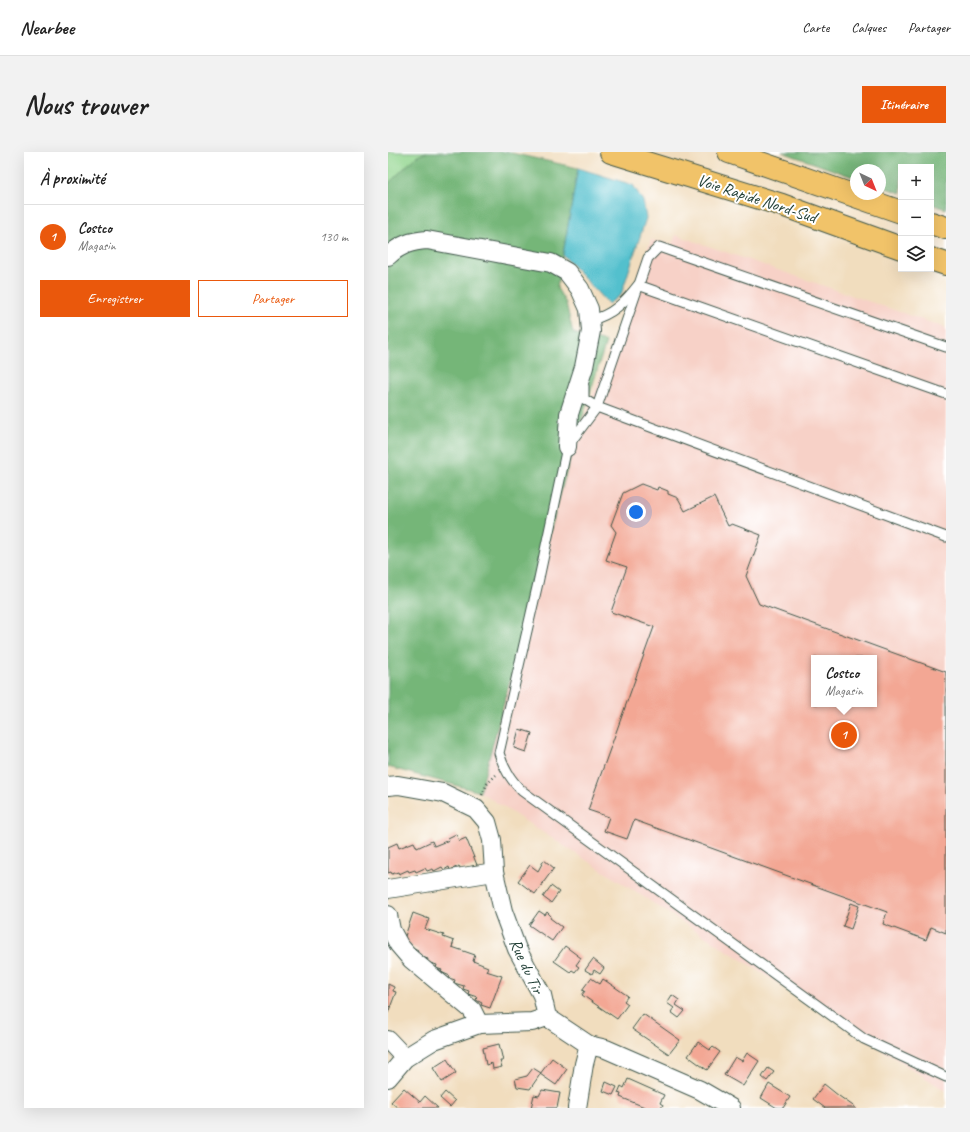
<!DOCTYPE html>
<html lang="fr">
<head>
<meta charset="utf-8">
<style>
  body { margin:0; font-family:Caveat,sans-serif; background:#f2f2f2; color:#222 }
  .controls { position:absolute; right:12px; top:12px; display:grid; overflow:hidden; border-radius:0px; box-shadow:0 4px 16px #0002 }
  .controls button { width:36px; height:36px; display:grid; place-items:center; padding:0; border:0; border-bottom:1px solid #e0e0e0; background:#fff; color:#222; font:20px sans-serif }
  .compass { position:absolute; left:462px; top:12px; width:36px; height:36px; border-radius:50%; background:#fff; box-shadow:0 4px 16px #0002; rotate:137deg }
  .you { position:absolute; left:248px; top:360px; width:14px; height:14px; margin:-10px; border:3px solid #fff; border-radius:50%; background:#1a73e8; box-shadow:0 0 0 6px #1a73e833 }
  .badge { display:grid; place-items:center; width:26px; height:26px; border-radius:50%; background:#ea580c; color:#fff; font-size:13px; font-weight:700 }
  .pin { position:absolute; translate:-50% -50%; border:2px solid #fff; box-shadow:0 1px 4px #0006 }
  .popup { position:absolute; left:423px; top:503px; width:66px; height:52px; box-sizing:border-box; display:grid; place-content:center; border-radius:0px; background:#fff; filter:drop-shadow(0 1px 3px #0005); font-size:13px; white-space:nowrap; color:#767676 }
  .popup b { font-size:15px; color:#222 }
  .popup::after { content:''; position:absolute; left:50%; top:100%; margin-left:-8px; border:8px solid transparent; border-top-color:#fff }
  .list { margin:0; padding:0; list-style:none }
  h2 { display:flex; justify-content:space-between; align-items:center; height:52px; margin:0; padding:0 16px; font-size:17px }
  h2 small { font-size:13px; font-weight:400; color:#767676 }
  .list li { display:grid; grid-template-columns:26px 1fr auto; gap:12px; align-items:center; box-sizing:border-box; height:64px; padding:0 16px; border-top:1px solid #e0e0e0 }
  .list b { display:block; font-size:15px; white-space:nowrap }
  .list p { margin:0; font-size:13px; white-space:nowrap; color:#767676 }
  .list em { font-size:13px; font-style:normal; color:#767676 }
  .actions { display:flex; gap:8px; padding:12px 16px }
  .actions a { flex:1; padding:9px 0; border:1px solid #ea580c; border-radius:0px; text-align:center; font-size:14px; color:#ea580c }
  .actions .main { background:#ea580c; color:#fff }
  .icon { flex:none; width:22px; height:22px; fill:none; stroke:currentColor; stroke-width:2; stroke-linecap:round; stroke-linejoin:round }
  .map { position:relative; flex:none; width:558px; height:956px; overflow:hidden; border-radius:0px }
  header { display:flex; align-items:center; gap:24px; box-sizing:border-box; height:56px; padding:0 20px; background:#fff; border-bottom:1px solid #e0e0e0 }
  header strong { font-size:19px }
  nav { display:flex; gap:22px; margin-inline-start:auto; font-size:14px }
  .intro { display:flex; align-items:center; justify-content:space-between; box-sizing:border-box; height:96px; padding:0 24px }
  h1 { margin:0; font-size:28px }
  .button { padding:10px 18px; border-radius:0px; background:#ea580c; color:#fff; font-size:14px; font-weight:700 }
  main { display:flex; gap:24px; padding:0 24px }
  aside { flex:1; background:#fff; border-radius:0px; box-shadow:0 4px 16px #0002 }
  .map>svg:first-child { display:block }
  .built { fill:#f7d1c7; fill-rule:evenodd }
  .green { fill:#91d58d; stroke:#588960 }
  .forest { fill:#74b678; stroke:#4a7a56 }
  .water { fill:#53c0cd; stroke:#397e80 }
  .building { fill:#f3a794; fill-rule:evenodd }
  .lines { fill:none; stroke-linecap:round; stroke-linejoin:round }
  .service-casing { stroke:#3e5549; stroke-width:11 }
  .minor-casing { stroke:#3e5549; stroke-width:20 }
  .trunk-casing { stroke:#3e5549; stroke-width:24 }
  .path { stroke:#3e5549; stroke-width:2.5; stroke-dasharray:1 3; stroke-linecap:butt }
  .service { stroke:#fff; stroke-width:9 }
  .minor { stroke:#fff; stroke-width:18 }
  .trunk { stroke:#f1c369; stroke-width:22 }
  .labels { text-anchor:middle; stroke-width:4; stroke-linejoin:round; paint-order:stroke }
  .street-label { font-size:17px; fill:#1f3d34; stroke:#fff }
</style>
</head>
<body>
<header>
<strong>Nearbee</strong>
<nav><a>Carte</a><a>Calques</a><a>Partager</a></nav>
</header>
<div class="intro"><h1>Nous trouver</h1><a class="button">Itinéraire</a></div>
<main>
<aside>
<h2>À proximité<small></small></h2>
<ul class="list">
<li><span class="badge">1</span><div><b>Costco</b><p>Magasin</p></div><em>130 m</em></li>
</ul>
<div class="actions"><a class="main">Enregistrer</a><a>Partager</a></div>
</aside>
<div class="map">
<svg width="558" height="956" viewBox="0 0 558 956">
  <rect width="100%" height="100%" fill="#fff"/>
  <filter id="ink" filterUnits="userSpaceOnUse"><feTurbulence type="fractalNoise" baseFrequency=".025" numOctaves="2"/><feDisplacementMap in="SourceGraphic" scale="8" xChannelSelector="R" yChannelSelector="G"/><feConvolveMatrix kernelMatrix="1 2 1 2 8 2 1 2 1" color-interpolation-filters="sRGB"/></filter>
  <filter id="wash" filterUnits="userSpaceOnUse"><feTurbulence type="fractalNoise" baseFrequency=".012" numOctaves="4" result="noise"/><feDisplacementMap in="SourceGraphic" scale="16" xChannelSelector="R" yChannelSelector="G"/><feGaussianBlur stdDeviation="0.9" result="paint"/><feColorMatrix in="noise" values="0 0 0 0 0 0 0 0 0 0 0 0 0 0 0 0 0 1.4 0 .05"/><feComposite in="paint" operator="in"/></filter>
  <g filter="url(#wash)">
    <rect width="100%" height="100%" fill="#f1ddbe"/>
    <path class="built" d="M288,83L558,176V939L92,640L184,299L263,88L284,92ZM426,506H486V552H426Z"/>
    <path class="green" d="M0,0H39L28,5L0,32Z"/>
    <g class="forest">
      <path d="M39,0H119L190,16L169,136L178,151L185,181L218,190L184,299L92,640L0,615V32L28,5Z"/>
      <path d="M394,0H558V57L543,52V15H513V41L492,34V18H468V26Z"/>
    </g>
    <path class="water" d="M190,16L245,33L255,49L258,66L233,143L220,152L175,103Z"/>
    <g id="blocks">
      <g class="building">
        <path d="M253,332L269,338L270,335L280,339V342L290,346L297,359L326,345L340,374L344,372L373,383L358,424L371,452L558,520V781L543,775L538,788L495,772L499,760L246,668L239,687L216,679L221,665L200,658L266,475L223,460L239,415L218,408L228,380L223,373L235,341ZM426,506H486V552H426Z"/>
        <path d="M131,577L144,581L138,600L126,596Z"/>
        <path d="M68,682L71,689L78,686L89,713L73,717L71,714L62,718L61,715L56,718L54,715L46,719L45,717L39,719L37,716L28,720L27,718L21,720L20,718L11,722L10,720L4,722L3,720L0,721V695L9,691L11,696L26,690L29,696L44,689L46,694L61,688L60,686Z"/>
        <path d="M156,708L166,716L147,742L130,729L142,713L150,719Z"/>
        <path d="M163,734L171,740L163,751L155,745Z"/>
        <path d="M463,751L471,754L463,777L455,774Z"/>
        <path d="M151,759L157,763L159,760L163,764L162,766L174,775L164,789L141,773Z"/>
        <path d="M25,761L41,767L37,777L56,783L55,785L66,789L64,795L87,803L85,809L100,815L98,819L114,824L102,856L93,853L94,851L88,848L89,845L80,842L81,839L75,837L76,834L66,831L67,828L61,826L62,824L53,820L54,818L48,816L49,813L39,810L40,807L28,803L30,798L15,790Z"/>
        <path d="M177,794L193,806L188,813L191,815L187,820L184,818L182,820L166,809Z"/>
        <path d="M205,807L216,816L212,822L206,818L204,822L197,818Z"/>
        <path d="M203,826L212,832L215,827L240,844L236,849L240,852L229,867L194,843L197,839L194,838Z"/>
        <path d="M0,832L6,835L5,839L8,840L0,861Z"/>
        <path d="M284,843L291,848L288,853L297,859L291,866L283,860L286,856L279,851Z"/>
        <path d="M255,862L292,888L281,902L244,877Z"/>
        <path d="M310,890L322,898L325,895L332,900L319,918L300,904Z"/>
        <path d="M111,892L115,909H112L114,915L105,917L104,911L98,913L95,896Z"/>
        <path d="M359,901L371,909L355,934L336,923L347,905L354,909Z"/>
        <path d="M164,906L179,917L168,933L152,922Z"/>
        <path d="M59,907L68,921L54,930L45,916Z"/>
        <path d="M145,916L153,921L142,937L129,935L127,927L139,924Z"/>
        <path d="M380,916L386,920L379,929L374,925Z"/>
        <path d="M240,927L276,943L272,951L275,953L273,956H259L232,945L233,942L230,941L233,934L236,936Z"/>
        <path d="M218,930L229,935L225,943L215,939Z"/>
        <path d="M381,932L402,945L395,956H389L373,946Z"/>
        <path d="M436,932L451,944L468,956H437L425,947Z"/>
        <path d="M16,936L32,950L37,944L50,956H10L3,950Z"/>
        <path d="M154,938L172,941L169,956H143L146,943L151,944Z"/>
        <path d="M57,940L67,949L62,955L52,946Z"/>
      </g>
    </g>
  </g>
  <g filter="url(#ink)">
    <use href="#blocks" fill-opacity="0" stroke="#3e5549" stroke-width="1"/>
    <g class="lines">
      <defs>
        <g id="service">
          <path d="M203,168C224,163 237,150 250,133L558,242"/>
          <path d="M558,195L271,95L260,106L209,255L558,385"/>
          <path d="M196,234V247L209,255L179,295L150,431L111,601C116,617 122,627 134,639L476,887L558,925"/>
        </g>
        <g id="minor">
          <path d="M0,104C12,93 23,89 39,88L163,111L179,120L192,137L201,157L203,179L196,215L181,262L179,295"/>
          <path d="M0,634L10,633L55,641L88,657L99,670L104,688L106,720L115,759L129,797L154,843L159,865L201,893L218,897L312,938L343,956"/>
          <path d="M0,737L106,720"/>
          <path d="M0,763L3,778L11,793L23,807L84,858L91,872"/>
          <path d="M0,888L17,906"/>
          <path d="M0,926L17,906L46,888L91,872L144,870L159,865"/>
          <path d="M189,956L196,912L201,893"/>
        </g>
        <g id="trunk">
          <path d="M223,0L394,53L513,96"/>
          <path d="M341,0L513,60"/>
          <path d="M543,71L558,76"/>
          <path d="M543,107L558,112"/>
        </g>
      </defs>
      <use href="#service" class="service-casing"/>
      <use href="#minor" class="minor-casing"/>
      <use href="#trunk" class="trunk-casing"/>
      <path class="path" d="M94,643L99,632L108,623"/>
      <use href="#service" class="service"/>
      <use href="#minor" class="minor"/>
      <use href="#trunk" class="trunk"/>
    </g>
  </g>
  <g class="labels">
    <g class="street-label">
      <text transform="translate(369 46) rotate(18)" y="6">Voie Rapide Nord-Sud</text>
      <text transform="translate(139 814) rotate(65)" y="6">Rue du Tir</text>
    </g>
  </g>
</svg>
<div class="controls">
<button>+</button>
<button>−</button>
<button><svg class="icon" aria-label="layers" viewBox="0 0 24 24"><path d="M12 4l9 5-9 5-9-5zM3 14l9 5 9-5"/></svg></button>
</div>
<svg class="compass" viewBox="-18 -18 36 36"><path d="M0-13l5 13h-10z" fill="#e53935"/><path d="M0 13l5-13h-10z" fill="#767676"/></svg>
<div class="you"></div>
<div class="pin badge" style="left:456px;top:583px">1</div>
<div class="popup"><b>Costco</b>Magasin</div>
</div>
</main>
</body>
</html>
